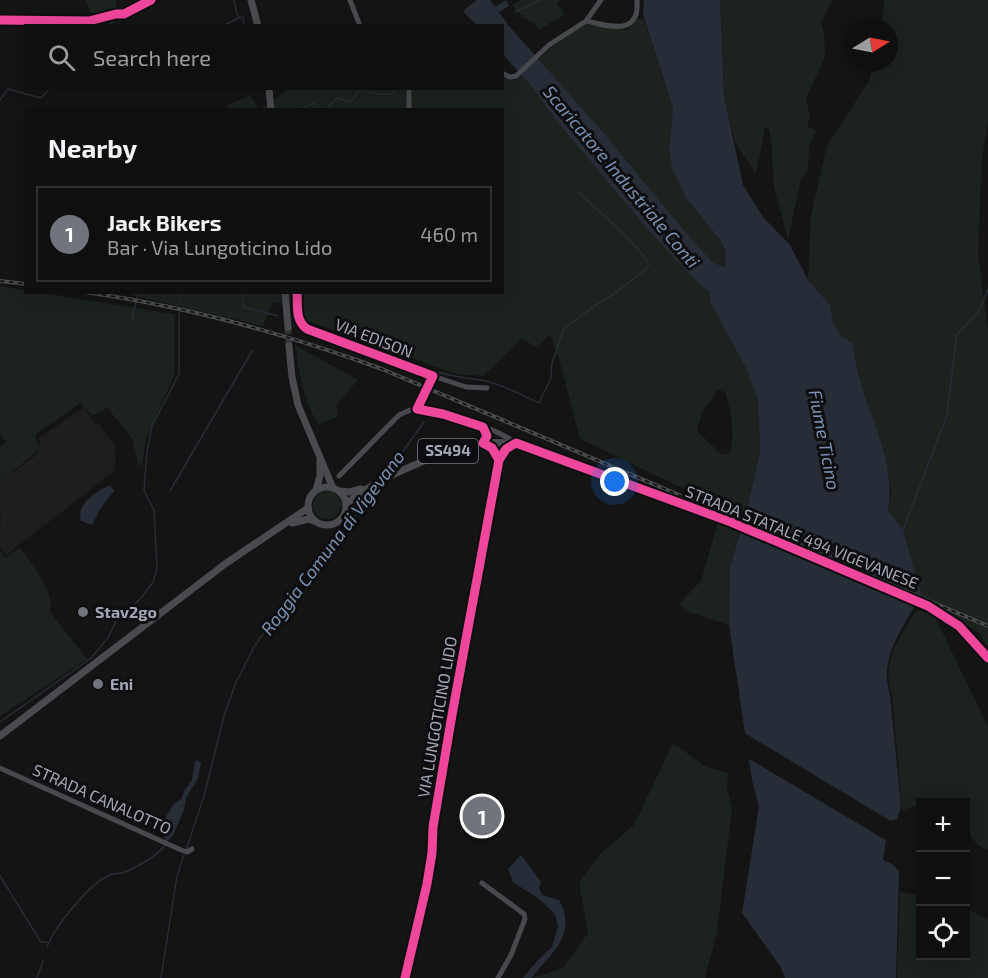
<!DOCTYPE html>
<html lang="en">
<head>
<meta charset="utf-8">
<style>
  body { margin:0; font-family:"Exo 2",sans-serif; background:#181818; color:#f1f3f6 }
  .controls { position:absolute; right:18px; bottom:18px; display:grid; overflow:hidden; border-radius:0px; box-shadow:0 3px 15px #0003 }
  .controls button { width:54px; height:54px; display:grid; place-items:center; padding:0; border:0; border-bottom:2px solid #2f2f2f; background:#0f0f0f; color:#f1f3f6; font:30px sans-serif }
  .compass { position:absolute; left:844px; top:18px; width:54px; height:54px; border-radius:50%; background:#0f0f0f; box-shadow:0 3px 15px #0003; rotate:80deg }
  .you { position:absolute; left:615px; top:482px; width:21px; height:21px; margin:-15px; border:4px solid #fff; border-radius:50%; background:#1a73e8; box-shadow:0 0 0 9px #1a73e833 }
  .badge { display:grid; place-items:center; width:39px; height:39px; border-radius:50%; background:#72747d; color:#fff; font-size:20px; font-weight:700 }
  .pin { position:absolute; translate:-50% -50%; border:3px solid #fff; box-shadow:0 2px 6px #0006 }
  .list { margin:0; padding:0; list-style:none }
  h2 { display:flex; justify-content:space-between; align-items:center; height:78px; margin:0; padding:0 24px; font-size:26px }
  h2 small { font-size:20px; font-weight:400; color:#9b9c9e }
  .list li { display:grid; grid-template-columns:39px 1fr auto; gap:18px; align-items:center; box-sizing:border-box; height:96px; margin:0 12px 12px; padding:0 12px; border:2px solid #2f2f2f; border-radius:0px }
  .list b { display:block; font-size:22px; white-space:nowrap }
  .list p { margin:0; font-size:20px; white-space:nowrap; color:#9b9c9e }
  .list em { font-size:20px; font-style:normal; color:#9b9c9e }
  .icon { flex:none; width:33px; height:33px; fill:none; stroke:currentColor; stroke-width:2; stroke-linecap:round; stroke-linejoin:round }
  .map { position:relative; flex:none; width:988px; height:978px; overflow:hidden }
  .search { position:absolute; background:#0f0f0f; box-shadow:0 3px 15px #0003; left:24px; top:24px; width:480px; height:66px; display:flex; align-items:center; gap:15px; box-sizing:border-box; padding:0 21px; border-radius:0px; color:#9b9c9e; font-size:22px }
  .panel { position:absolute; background:#0f0f0f; box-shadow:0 3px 15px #0003; left:24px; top:108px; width:480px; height:186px; border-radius:0px }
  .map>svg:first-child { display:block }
  .built { fill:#1e1e20 }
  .green { fill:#1c231e; fill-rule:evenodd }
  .water { fill:#272d36 }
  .pier { fill:#141414 }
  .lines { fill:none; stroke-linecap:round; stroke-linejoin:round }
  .stream { stroke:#272d36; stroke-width:1.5 }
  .major-tunnel { stroke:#313234; stroke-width:7; stroke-dasharray:7 3.5; stroke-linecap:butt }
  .minor { stroke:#48494d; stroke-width:5 }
  .major { stroke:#4a4b4f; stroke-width:7 }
  .rail-casing { stroke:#484a4d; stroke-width:4 }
  .rail { stroke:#0e0e10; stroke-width:1.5; stroke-dasharray:4.5; stroke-linecap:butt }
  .cycleway-casing { stroke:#0e0e10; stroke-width:13 }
  .cycleway { stroke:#ed469a; stroke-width:9 }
  .poi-dot { fill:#72747d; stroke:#0e0e10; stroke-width:2 }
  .labels { text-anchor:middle; stroke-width:6; stroke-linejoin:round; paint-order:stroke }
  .shield { fill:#0e0e10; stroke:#777a84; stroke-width:1.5 }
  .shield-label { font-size:15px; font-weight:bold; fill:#a4a8b6 }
  .street-label { font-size:16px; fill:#a4a8b6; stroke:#0e0e10 }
  .poi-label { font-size:16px; font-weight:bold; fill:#a4a8b6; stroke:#0e0e10; text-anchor:start }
  .water-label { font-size:18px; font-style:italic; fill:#7992b3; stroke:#0e0e10 }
</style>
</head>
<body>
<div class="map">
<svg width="988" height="978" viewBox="0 0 988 978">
  <rect width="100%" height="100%" fill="#141414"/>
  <path class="built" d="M84,407L95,424L98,423L116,447L114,450L116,460L113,472L6,555L0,546L1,482L36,455L40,443L39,438Z"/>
  <g class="green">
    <path d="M86,0H116L117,11L93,18Z"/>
    <path d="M521,0H559L557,5L563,10L564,15L540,29C531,20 520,18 513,5Z"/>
    <path d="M720,0H833L821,23L824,34L825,56L806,99L810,116L807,126L816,131L809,145L808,170L801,179L788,239L774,187L771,138L768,127L765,128L756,174L735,142L724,96Z"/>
    <path d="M885,0H988V122L982,156L978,254L988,332V649L979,633L921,594L903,530L888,510L891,490L860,383L852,343L841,335L833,322L830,305L808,280L811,215L827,146L870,79L873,63H889V27H880Z"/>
    <path d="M638,19H644L673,108L669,149L686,198L721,241L726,252L725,269L746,368L758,401L760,452L745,518L580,439L560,362L550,334L537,348L522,338L483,376L456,374L302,319L301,299L272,304L263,326L123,293L502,292V110L260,109L289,89L502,88L503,75L514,80L566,35L584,24L628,30ZM718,390L725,392C731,411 736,435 729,454H721L697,431L702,412Z"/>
    <path d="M250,95L259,109H228L226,106Z"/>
    <path d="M0,286L25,290L26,292L42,293L174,314L175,355L174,376L146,438L142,466L138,464L133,440L107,407L93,416L80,403L35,435L39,449L1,482L2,509L0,513V447L7,442L0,435Z"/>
    <path d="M295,345L358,380L336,405L338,417L318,424C303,399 299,373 295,345Z"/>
    <circle cx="327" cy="505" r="14"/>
    <path d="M718,523L740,533L730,566L729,625L686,611L680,603L701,581Z"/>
    <path d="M20,547C32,567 54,588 50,612L87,659L0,716V550L6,558Z"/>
    <path d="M917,610L927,613L936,619L988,727V850L980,846L966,833V802H920V805L902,810L892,695C880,662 900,637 917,610Z"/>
    <path d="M673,743L706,767L728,773L727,789L732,808L717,932L705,978H533L563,968L588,933L579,883L600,854L634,825Z"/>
    <path d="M900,892L920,896V956H966V908L988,920V978H897Z"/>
  </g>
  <g class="water">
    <path d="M477,0H490L495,7L506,0L509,6L499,12L509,26L601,130L686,233L712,262L725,268L726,252L721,241L686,198L672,168L669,149L673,108L643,14L644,0H720L724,96L743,185L763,217L790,245L808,280L830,305L833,322L841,335L852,343C855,357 857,371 861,384C874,428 895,463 888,510L903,530L921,594C904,628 878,656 890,695L901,807L897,819L889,821L883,860L894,865L899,872L896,978H785L780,966L742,913L759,807L752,780L729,625L730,566L745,518L760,452L758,401L746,368L710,301V292L698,283L645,226L556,120L529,83L503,55L502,26L476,25L463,11Z"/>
    <path d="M110,485L114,491L100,509L92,525L81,521C76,504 95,492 110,485Z"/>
    <path d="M197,760L201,763L198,778L186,798L184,810L173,835L167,841L160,831L164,820L173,805L182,798L184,791L192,780L195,762Z"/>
    <path d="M521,855L541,882L539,888L542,895L559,900C578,936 551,952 532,978H523L538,960L552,947L558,926L555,914L539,899L513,882L508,869Z"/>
  </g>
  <path class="pier" d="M743,732L894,823H891L889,842L746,757Z"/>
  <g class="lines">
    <g class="stream">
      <path d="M234,0L238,18L243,17L244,26"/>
      <path d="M127,10L138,0"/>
      <path d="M515,12L541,0"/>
      <path d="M0,24L87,25L114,20"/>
      <path d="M467,24L474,26"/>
      <path d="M108,26L121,15"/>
      <path d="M222,26L237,19"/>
      <path d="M0,100L8,89L41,98L50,88"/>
      <path d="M298,110L314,103L322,110"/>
      <path d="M324,110L337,98L351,102L360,89L376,94H391L396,88"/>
      <path d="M243,292V307L278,316"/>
      <path d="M179,302L182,292"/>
      <path d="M132,319L138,292"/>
      <path d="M309,325L438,372C453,377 466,378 481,380C501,384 520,394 539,403L551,378L552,363L564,329L594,306L614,294L646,269L649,264C630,235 602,215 578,192"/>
      <path d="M386,475L424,422"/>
      <path d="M170,491L252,351"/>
      <path d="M903,530L947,415L957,334L980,310L988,288"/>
      <path d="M0,722L91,658L108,638L116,621L141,598L153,582L157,568L154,510L144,491L147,452L152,426L179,374V313"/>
      <path d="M186,850L204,796L224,716L235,685L254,647L298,584L379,487"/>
      <path d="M0,876L41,942H47"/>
      <path d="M47,947C55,926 91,881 112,874C115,873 119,874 122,873C134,869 159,855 165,845"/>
      <path d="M37,978L43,961"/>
      <path d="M161,978L177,876L184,855"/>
    </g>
    <path class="major-tunnel" d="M288,327L289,346"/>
    <g class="minor">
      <path d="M350,0L360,26"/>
      <path d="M0,20L89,21L116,14H124L151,0"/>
      <path d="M586,21C609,26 640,37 637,0"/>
      <path d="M502,73L510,77L516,76L549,45L586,21L601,0"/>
      <path d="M409,110V88"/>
      <path d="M297,292C298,307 295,320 307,329L433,376L417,409"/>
      <path d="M433,376L466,387L487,388"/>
      <path d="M483,427L487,436L483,443L492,448L499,460"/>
      <path d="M339,476L399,415C405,412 411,409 417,409C442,411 496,428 516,443L506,449L499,460L452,715L433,827L432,853L427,884L405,978"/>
      <path d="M0,768L181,850L187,852L192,849"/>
      <path d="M482,883L524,914L525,919L511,955L498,978"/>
    </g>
    <g class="major">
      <path d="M251,0L258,26"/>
      <path d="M269,88L271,110"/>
      <path d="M285,292L288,327"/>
      <path d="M289,346L292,377L298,405L333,488"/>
      <circle cx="327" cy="506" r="19"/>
      <path d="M316,490L320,476V460"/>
      <path d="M339,491L350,492L361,489"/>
      <path d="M346,505C367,482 452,446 484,443C494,442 505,443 516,443L731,522L928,606L959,626L988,658"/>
      <path d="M292,523L309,519L314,521"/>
      <path d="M0,736L225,564L308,508"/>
    </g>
    <defs>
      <g id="rail">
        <path d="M0,281L26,284"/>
        <path d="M84,292C186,306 286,334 382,369L988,626"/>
      </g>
    </defs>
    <use href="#rail" class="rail-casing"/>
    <use href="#rail" class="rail"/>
    <defs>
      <g id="cycleway">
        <path d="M0,20L89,21L116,14H124L151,0"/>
        <path d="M297,292C298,307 295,320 307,329L433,376L417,409L443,414L483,427L487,436L483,443L492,448L499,460"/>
        <path d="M405,978L427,884L432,853L433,827L452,715L499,460L506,449L516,443L731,522L928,606L959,626L988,658"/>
      </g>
    </defs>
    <use href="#cycleway" class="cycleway-casing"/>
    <use href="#cycleway" class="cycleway"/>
  </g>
  <g class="poi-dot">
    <circle cx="83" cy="612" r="6"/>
    <circle cx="98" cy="684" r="6"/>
  </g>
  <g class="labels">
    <rect class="shield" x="418" y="439" width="60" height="24" rx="4.5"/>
    <g class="shield-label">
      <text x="448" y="456">SS494</text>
    </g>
    <g class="street-label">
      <text transform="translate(374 338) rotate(21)" y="6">VIA EDISON</text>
      <text transform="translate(802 537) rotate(22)" y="6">STRADA STATALE 494 VIGEVANESE</text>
      <text transform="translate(437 717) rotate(-80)" y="6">VIA LUNGOTICINO LIDO</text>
      <text transform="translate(102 799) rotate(24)" y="6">STRADA CANALOTTO</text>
    </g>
    <g class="poi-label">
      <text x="95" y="618">Stav2go</text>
      <text x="110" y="690">Eni</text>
    </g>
    <g class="water-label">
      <text transform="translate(621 177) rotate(50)" y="6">Scaricatore Industriale Conti</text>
      <text transform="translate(824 440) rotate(79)" y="6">Fiume Ticino</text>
      <text transform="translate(333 543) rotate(-53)" y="6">Roggia Comuna di Vigevano</text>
    </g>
  </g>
</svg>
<div class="controls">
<button>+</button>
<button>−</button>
<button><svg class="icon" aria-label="locate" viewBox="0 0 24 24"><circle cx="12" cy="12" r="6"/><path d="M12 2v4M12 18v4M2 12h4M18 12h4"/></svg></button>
</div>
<svg class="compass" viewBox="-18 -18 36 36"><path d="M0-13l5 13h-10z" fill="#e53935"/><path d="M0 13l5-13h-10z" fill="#9b9c9e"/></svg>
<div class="you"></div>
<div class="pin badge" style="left:482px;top:816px">1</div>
<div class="search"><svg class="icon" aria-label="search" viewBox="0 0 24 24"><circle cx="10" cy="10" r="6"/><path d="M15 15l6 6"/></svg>Search here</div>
<section class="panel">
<h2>Nearby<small></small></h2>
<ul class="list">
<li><span class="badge">1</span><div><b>Jack Bikers</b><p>Bar · Via Lungoticino Lido</p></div><em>460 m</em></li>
</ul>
</section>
</div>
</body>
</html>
